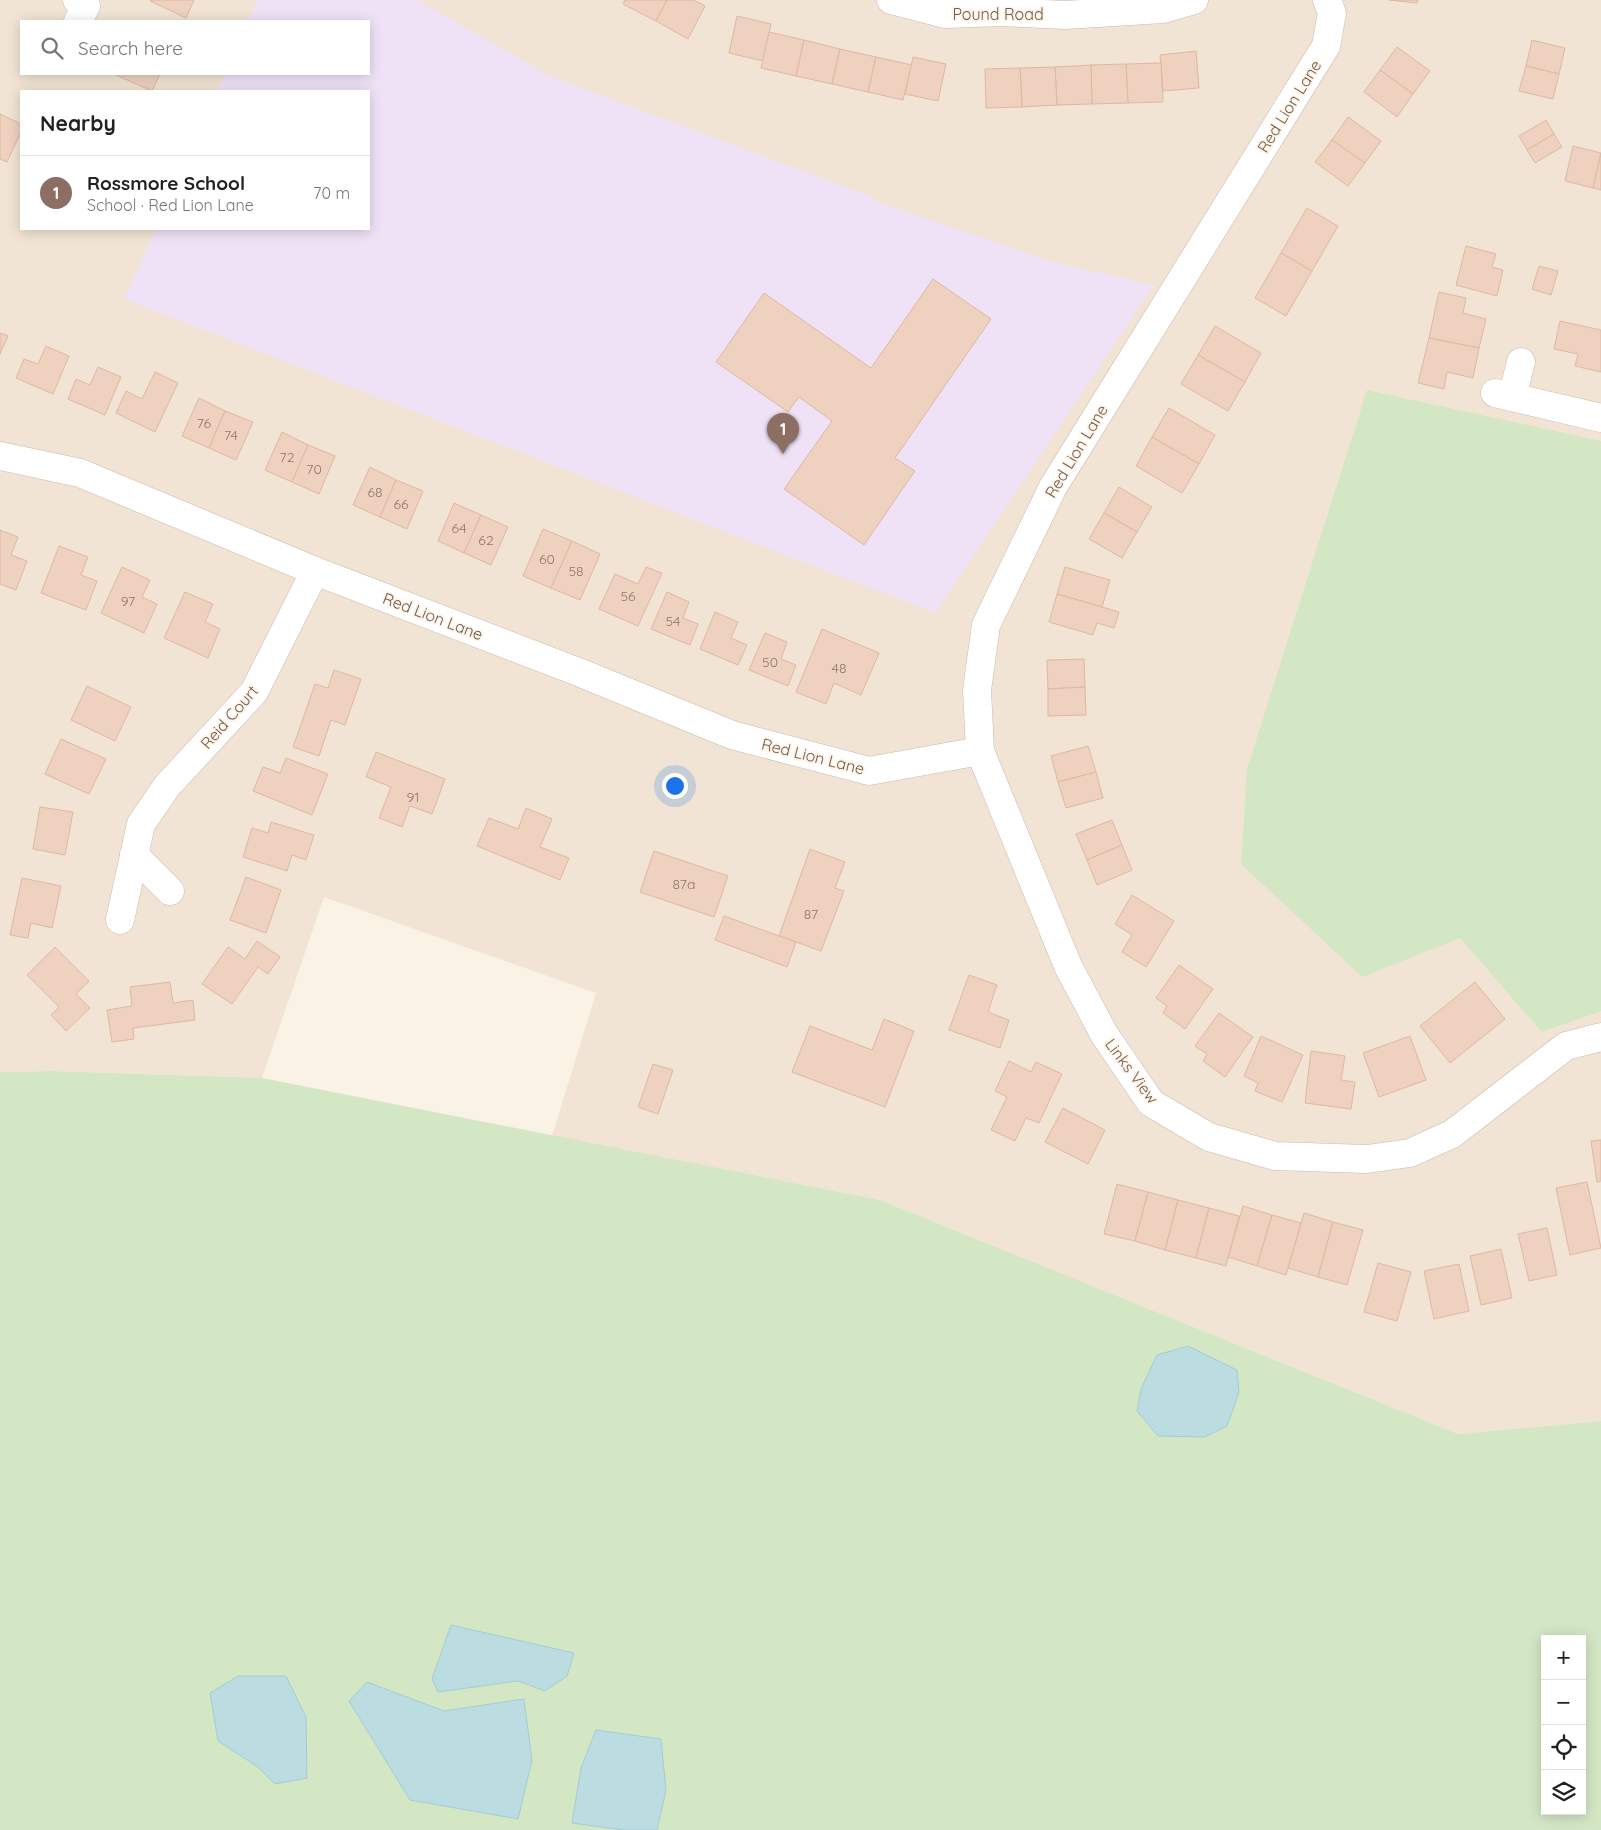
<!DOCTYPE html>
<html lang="en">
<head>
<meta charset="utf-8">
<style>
  body { margin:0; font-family:Quicksand,sans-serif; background:#f6f6f6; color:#222 }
  .controls { position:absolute; right:15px; bottom:15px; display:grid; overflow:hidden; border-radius:0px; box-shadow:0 2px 12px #0003 }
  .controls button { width:45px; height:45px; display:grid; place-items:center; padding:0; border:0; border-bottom:1px solid #e0e0e0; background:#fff; color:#222; font:25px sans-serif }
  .you { position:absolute; left:674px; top:785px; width:18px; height:18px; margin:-12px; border:4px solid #fff; border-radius:50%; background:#1a73e8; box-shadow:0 0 0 8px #1a73e833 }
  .badge { display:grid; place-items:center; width:32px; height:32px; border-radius:50%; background:#db7053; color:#fff; font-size:16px; font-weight:700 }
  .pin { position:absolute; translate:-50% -41px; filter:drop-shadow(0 1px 2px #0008) }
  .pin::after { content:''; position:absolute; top:26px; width:18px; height:15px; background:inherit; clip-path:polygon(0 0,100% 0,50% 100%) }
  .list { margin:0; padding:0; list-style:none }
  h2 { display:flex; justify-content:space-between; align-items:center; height:65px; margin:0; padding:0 20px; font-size:21px }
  h2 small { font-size:16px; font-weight:400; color:#767676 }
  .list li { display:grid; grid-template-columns:32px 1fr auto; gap:15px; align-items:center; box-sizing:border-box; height:75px; padding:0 20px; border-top:1px solid #e0e0e0 }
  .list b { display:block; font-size:19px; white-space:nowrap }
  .list p { margin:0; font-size:16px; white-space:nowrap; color:#767676 }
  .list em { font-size:16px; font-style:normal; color:#767676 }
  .icon { flex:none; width:28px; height:28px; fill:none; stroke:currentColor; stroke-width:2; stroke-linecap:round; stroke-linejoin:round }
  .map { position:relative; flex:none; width:1601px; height:1830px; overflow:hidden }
  .search { position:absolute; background:#fff; box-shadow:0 2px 12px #0003; left:20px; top:20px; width:350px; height:55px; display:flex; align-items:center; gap:12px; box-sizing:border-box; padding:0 18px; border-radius:0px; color:#767676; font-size:19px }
  .panel { position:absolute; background:#fff; box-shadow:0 2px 12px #0003; left:20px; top:90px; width:350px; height:140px; border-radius:0px }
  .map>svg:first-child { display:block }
  .residential { fill:#f1e4d4; fill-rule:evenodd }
  .education { fill:#efe2f7 }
  .green { fill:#d3e7c5; fill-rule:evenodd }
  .water { fill:#bbdde2; stroke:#a2ccd3 }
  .building { fill:#eed1bf; stroke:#dfb8a1 }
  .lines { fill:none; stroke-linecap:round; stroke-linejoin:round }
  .street-casing { stroke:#cbbaac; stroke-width:29 }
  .street { stroke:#fff; stroke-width:28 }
  .labels { text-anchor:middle; stroke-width:4; stroke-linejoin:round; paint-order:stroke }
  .number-label { font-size:14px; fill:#907769 }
  .street-label { font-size:16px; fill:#71594c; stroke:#fef6eb }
</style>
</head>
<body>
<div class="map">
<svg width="1601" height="1830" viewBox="0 0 1601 1830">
  <rect width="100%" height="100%" fill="#faf2e5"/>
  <path class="residential" d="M0,0H1601V1421L1458,1434L880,1200L552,1136L596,993L324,897L262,1078L52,1071L0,1072ZM21,21H369V74H21ZM21,91H369V229H21Z"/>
  <path class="education" d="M257,0H417L552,77L875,198L874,201L1056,263L1154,285L934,615L925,609L124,299L156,229H369V91H217L225,74H369V21H248Z"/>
  <g class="green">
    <path d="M1367,390L1601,441V1011L1542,1032L1460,938L1362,977L1241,864L1247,769Z"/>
    <path d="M52,1071L262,1078L880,1200L1458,1434L1601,1421V1830H0V1072ZM1545,1639H1582V1811H1545Z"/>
  </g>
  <g class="water">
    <path d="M1188,1346L1237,1370L1239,1392L1227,1426L1205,1437L1158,1436L1137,1411L1141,1389L1157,1355Z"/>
    <path d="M451,1625L574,1653L567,1676L545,1691L518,1681L438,1692L432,1679Z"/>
    <path d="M238,1676H286L306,1717L307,1778L275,1784L258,1767L218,1741L210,1693Z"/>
    <path d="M367,1682L444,1711L524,1699L532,1760L518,1819L410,1800L349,1701Z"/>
    <path d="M596,1730L661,1739L666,1790L657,1830H623L572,1823L581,1768Z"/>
  </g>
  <g class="building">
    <path d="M151,0H194L186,18L150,1Z"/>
    <path d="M625,0H667L656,21L623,4Z"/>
    <path d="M667,0H694L705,6L688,39L656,21Z"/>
    <path d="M1389,0H1418L1417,3Z"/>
    <path d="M737,16L771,24L763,61L729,53Z"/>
    <path d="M769,32L804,40L796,76L761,68Z"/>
    <path d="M804,40L840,49L832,84L796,76Z"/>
    <path d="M1532,40L1565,48L1559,74L1526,66Z"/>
    <path d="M1397,47L1430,71L1413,94L1380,70Z"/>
    <path d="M840,49L876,57L868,92L832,84Z"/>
    <path d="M1196,51L1199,88L1163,91L1160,55Z"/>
    <path d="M876,57L912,65L903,100L868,92Z"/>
    <path d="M913,57L946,64L938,101L905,94Z"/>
    <path d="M1161,63L1163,102L1128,103L1126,64Z"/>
    <path d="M1126,64L1128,103L1092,104L1091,65Z"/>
    <path d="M1091,65L1092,104L1057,105L1055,67Z"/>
    <path d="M1526,66L1559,74L1553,99L1519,91Z"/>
    <path d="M1055,67L1057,105L1022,107L1020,68Z"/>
    <path d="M1020,68L1022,107L986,108L985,69Z"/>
    <path d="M1380,70L1413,94L1397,117L1364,92Z"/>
    <path d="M117,74H160L152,91L116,75Z"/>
    <path d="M0,114L21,124V132L7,162L0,159Z"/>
    <path d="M1348,117L1381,141L1365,163L1332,140Z"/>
    <path d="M1546,120L1554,134L1527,150L1519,136Z"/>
    <path d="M1554,134L1562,147L1535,163L1527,150Z"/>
    <path d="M1332,140L1365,163L1348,186L1315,162Z"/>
    <path d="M1573,146L1601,153L1593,188L1565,181Z"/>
    <path d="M1601,153V190L1593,188Z"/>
    <path d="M1307,208L1338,226L1312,271L1281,253Z"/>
    <path d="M1466,246L1496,254L1492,267L1503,270L1497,296L1456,285Z"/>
    <path d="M1281,253L1312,271L1286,316L1255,298Z"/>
    <path d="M1539,266L1558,271L1551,295L1532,289Z"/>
    <path d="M933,279L991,319L895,458L915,471L864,545L784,489L832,421L799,397L788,412L716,362L764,293L871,368Z"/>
    <path d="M1439,292L1466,298L1463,313L1486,319L1479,348L1429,338Z"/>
    <path d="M1560,321L1601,330V372L1575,366L1578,354L1554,349Z"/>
    <path d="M1215,326L1261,353L1245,382L1198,355Z"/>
    <path d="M0,333L8,336L0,354Z"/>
    <path d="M1429,338L1479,348L1473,378L1447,372L1444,389L1418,383Z"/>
    <path d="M46,346L69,356L53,394L16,378L24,359L38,364Z"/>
    <path d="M1198,355L1245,382L1228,411L1181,384Z"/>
    <path d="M98,367L121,377L105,415L68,399L76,379L90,385Z"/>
    <path d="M155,372L178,383L155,432L116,413L126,391L142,399Z"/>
    <path d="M199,398L225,411L209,448L182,436Z"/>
    <path d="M1169,408L1215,435L1199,464L1152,437Z"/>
    <path d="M225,411L253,422L236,460L209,448Z"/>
    <path d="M282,432L308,445L292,482L265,470Z"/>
    <path d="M1152,437L1199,464L1182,493L1136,466Z"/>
    <path d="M308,445L335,456L319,494L292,482Z"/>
    <path d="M370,467L396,480L380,517L353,505Z"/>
    <path d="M396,480L423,491L407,529L380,517Z"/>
    <path d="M1119,487L1152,507L1137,532L1104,513Z"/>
    <path d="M454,503L481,515L464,553L438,541Z"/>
    <path d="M1104,513L1137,532L1122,558L1089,539Z"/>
    <path d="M481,515L508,527L491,565L464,553Z"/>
    <path d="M543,529L572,541L551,588L523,576Z"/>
    <path d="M0,530L18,537L11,555L27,561L16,590L0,584Z"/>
    <path d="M572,541L600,554L580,600L551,588Z"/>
    <path d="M59,546L88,557L81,575L97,581L86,610L41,593Z"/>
    <path d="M122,567L150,580L142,597L157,604L144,633L101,613Z"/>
    <path d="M646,567L662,573L638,626L599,609L615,574L638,584Z"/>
    <path d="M1065,567L1110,580L1102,607L1057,594Z"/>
    <path d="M185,592L213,604L205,622L220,629L208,658L164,638Z"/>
    <path d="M667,592L689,602L683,618L698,624L690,645L651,629Z"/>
    <path d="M1057,594L1119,612L1114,628L1097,623L1093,635L1049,622Z"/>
    <path d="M715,612L738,622L731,638L747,645L738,665L700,649Z"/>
    <path d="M822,629L879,653L861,695L834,683L826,704L796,692Z"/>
    <path d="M765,633L787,642L781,659L796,665L788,686L749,670Z"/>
    <path d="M1084,659L1085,687L1048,689L1047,660Z"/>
    <path d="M334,670L361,679L345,725L331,720L319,756L293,747L315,684L328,688Z"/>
    <path d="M87,686L131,707L115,741L71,720Z"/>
    <path d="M1085,687L1086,715L1048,716V689Z"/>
    <path d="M61,739L106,759L89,794L45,774Z"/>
    <path d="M1088,746L1096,772L1058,782L1051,756Z"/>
    <path d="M376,752L445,779L432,814L410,806L402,827L379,818L391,787L366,777Z"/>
    <path d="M286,758L328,774L312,815L253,791L263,767L280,773Z"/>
    <path d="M1096,772L1103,798L1066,808L1058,782Z"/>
    <path d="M40,807L73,812L65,855L33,849Z"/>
    <path d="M526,808L552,819L540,847L569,858L560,880L477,846L489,818L518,829Z"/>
    <path d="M1112,820L1122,845L1087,860L1076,834Z"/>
    <path d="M271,822L314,835L306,860L292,855L287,871L243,857L252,828L268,833Z"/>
    <path d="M1122,845L1132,870L1097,885L1087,860Z"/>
    <path d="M810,849L845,862L835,888L844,891L821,951L779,936Z"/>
    <path d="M654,851L728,876L714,917L640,892Z"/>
    <path d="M246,877L281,890L266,933L230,920Z"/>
    <path d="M22,878L61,886L52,928L31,923L28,938L10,935Z"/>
    <path d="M1132,895L1174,921L1146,967L1122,952L1132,935L1115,924Z"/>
    <path d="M724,916L796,942L787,967L715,940Z"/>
    <path d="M257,941L280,957L268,974L258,967L232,1004L202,984L228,947L245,959Z"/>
    <path d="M55,947L89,981L76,994L90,1008L66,1031L51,1015L59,1007L27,975Z"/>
    <path d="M1179,965L1213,989L1185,1029L1163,1013L1167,1006L1156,998Z"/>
    <path d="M969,975L997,985L988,1012L1009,1020L1000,1048L949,1030Z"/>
    <path d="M170,982L173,1003L193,1000L195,1020L133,1028L134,1039L112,1042L107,1010L132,1006L130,987Z"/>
    <path d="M1475,982L1505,1019L1450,1063L1420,1026Z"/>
    <path d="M1219,1013L1253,1037L1225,1077L1203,1061L1207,1054L1195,1046Z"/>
    <path d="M884,1019L914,1031L885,1107L792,1072L810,1026L872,1050Z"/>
    <path d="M1261,1036L1303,1055L1282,1102L1255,1091L1258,1083L1244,1076Z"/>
    <path d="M1410,1036L1426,1080L1379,1097L1363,1053Z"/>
    <path d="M1311,1051L1345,1056L1341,1080L1355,1082L1351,1109L1305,1103Z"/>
    <path d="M1009,1061L1031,1072L1036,1062L1062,1074L1039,1123L1026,1118L1015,1141L991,1130L1007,1097L995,1091Z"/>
    <path d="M653,1064L673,1070L658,1114L638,1107Z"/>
    <path d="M1063,1108L1105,1130L1088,1164L1045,1142Z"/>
    <path d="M1601,1140V1181L1597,1182L1591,1141Z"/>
    <path d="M1587,1182L1601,1248L1570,1255L1556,1188Z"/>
    <path d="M1117,1184L1148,1192L1135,1241L1104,1234Z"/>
    <path d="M1148,1192L1178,1200L1165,1250L1135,1241Z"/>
    <path d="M1178,1200L1209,1208L1196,1258L1165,1250Z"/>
    <path d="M1243,1206L1272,1215L1257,1266L1228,1257Z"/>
    <path d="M1209,1208L1239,1216L1226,1266L1196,1258Z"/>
    <path d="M1304,1213L1333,1222L1318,1277L1288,1268Z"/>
    <path d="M1272,1215L1301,1223L1286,1275L1257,1266Z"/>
    <path d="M1333,1222L1363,1230L1347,1285L1318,1277Z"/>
    <path d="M1547,1228L1557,1275L1529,1281L1518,1234Z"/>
    <path d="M1501,1249L1512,1298L1481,1305L1470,1256Z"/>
    <path d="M1378,1263L1411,1272L1397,1321L1364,1312Z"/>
    <path d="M1459,1264L1469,1311L1434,1319L1424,1271Z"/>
  </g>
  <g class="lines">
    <defs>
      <g id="street">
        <path d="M77,0L86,6L78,21"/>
        <path d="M891,0L945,14L1002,12L1065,15L1163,9L1194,0"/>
        <path d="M1327,0L1332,13L1326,46L1053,487L986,625L977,690L980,751L1068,966L1104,1034L1151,1103L1209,1137L1275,1156L1367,1159L1410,1153L1452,1134L1566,1046L1601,1037"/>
        <path d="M1495,393L1601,418"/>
        <path d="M1512,397L1521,362"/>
        <path d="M0,456L80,473L315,571L581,673L732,735L869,771L980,751"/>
        <path d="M134,855L170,891"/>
        <path d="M120,920L141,824L167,786L254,692L315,571"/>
      </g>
    </defs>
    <use href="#street" class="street-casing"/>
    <use href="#street" class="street"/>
  </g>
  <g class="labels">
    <g class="number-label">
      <text x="204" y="428">76</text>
      <text x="231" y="440">74</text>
      <text x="287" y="462">72</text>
      <text x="314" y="474">70</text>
      <text x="375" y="497">68</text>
      <text x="401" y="509">66</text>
      <text x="459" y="533">64</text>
      <text x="486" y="545">62</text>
      <text x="547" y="564">60</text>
      <text x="576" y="576">58</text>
      <text x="628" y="601">56</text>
      <text x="128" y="606">97</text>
      <text x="673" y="626">54</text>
      <text x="770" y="667">50</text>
      <text x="839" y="673">48</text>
      <text x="413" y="802">91</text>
      <text x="684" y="889">87a</text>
      <text x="811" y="919">87</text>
    </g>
    <g class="street-label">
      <text x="998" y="20">Pound Road</text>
      <text transform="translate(1289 106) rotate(-58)" y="6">Red Lion Lane</text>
      <text transform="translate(1076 451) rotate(-59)" y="6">Red Lion Lane</text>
      <text transform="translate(433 616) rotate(21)" y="6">Red Lion Lane</text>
      <text transform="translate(229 717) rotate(-49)" y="6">Reid Court</text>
      <text transform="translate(813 756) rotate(14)" y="6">Red Lion Lane</text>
      <text transform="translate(1132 1071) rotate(53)" y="6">Links View</text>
    </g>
  </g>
</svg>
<div class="controls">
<button>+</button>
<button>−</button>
<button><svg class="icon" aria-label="locate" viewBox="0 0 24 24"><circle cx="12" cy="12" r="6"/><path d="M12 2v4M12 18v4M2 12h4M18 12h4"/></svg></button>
<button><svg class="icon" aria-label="layers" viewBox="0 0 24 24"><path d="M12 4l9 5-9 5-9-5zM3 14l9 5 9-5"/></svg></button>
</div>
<div class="you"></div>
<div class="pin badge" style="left:783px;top:454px;background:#8d6e63">1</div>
<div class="search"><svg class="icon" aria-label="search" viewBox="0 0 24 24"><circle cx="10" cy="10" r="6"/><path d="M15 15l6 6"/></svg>Search here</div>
<section class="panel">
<h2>Nearby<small></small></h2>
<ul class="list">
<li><span class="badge" style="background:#8d6e63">1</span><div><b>Rossmore School</b><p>School · Red Lion Lane</p></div><em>70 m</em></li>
</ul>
</section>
</div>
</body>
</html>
